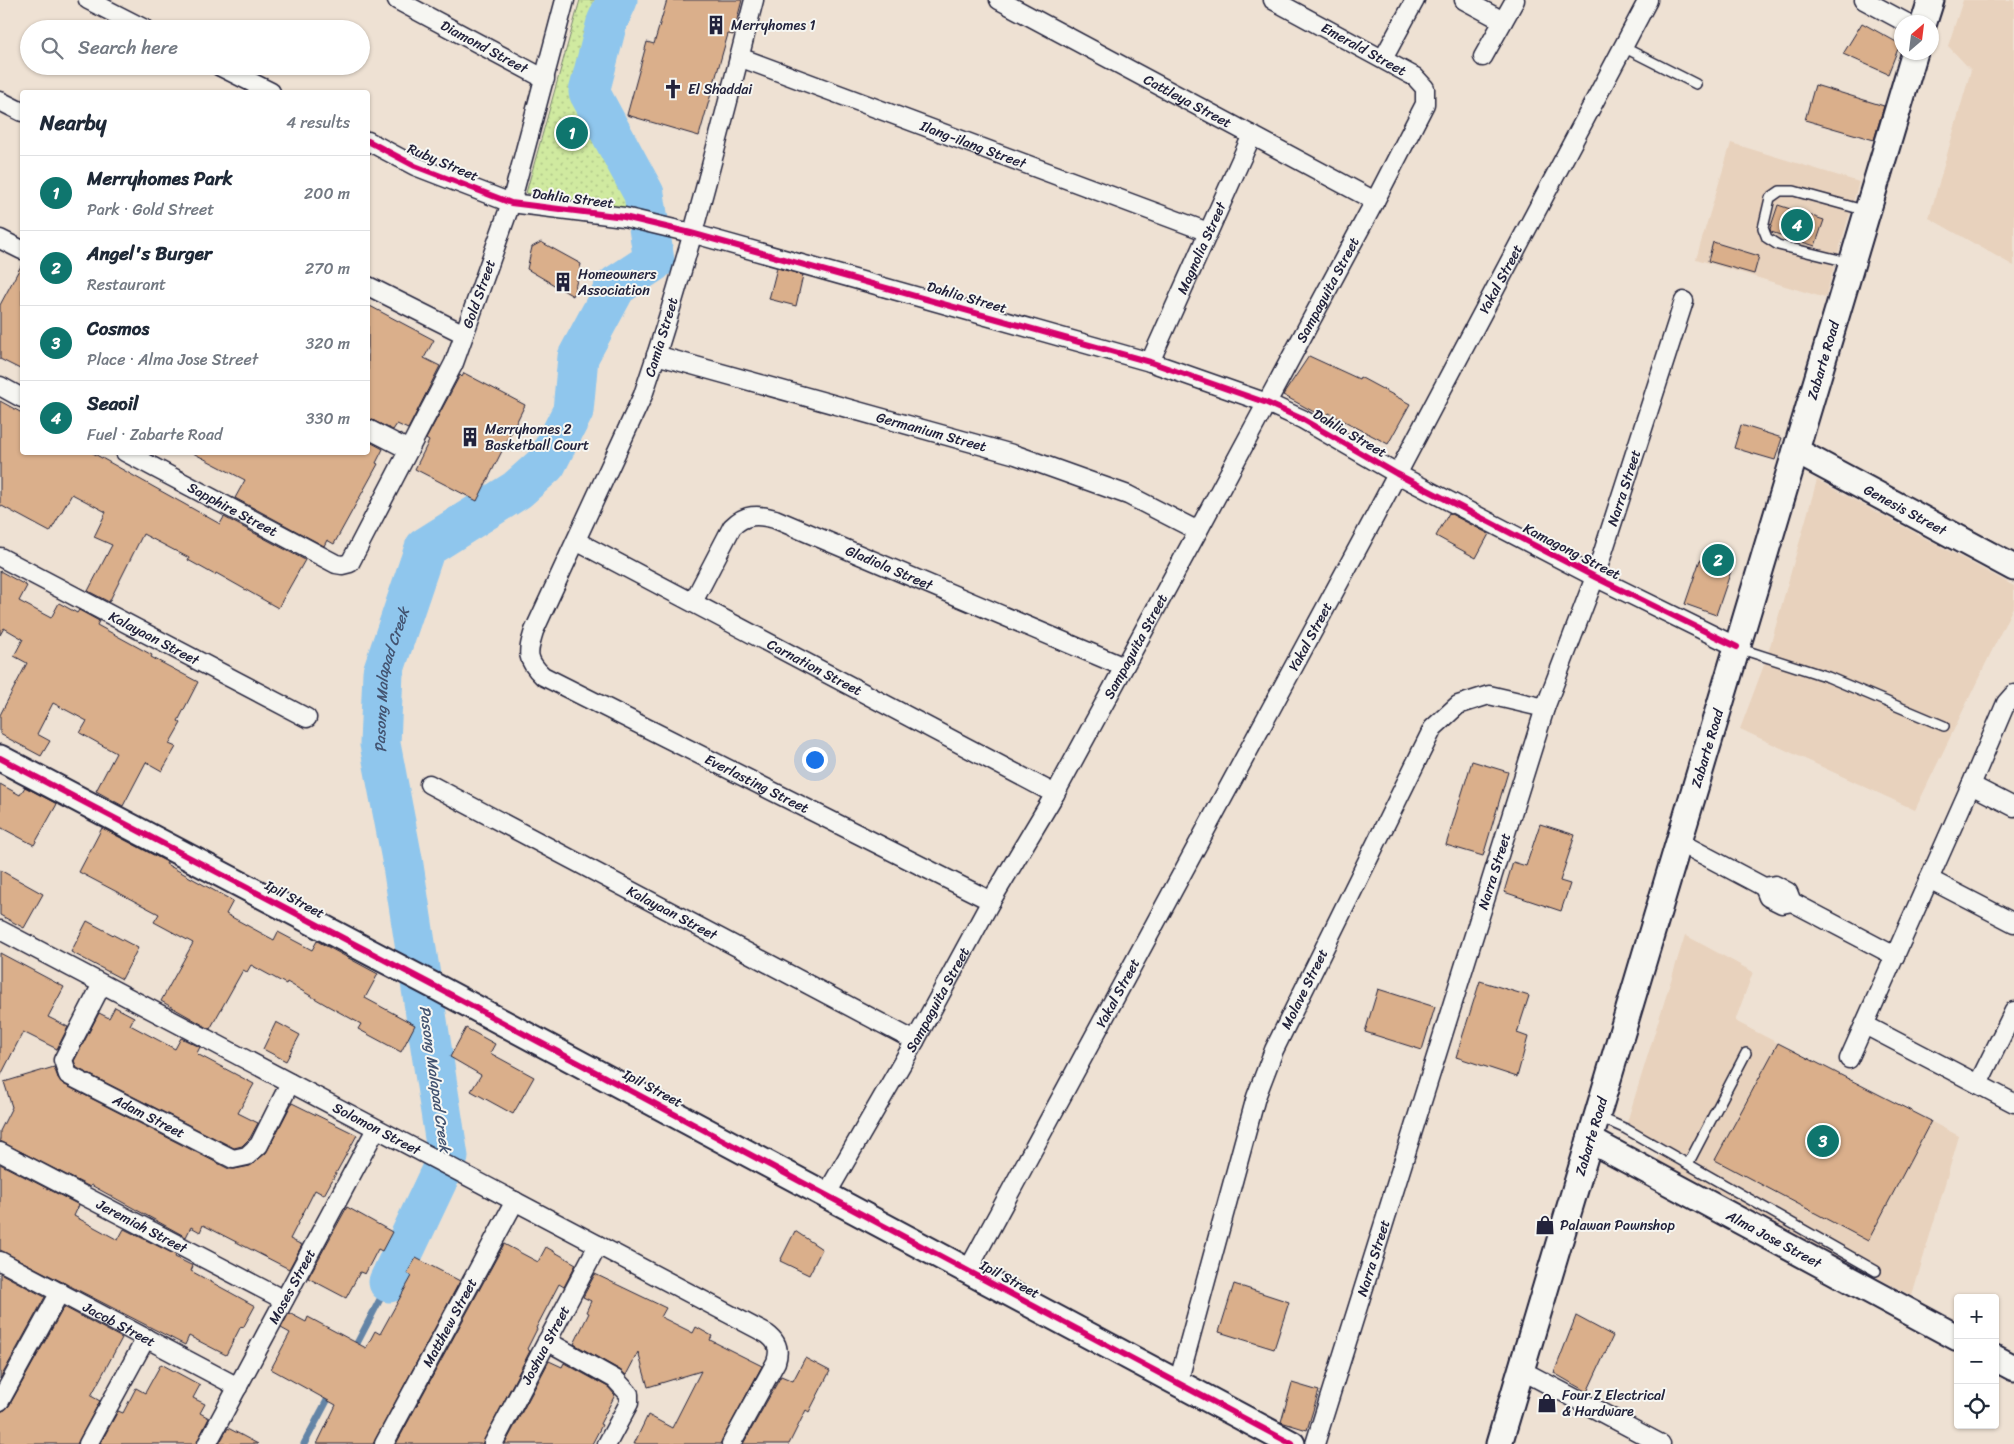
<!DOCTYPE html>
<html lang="en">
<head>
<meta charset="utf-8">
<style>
  body { margin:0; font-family:Sriracha,sans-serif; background:#f6f6f7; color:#1f2937 }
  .controls { position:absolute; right:15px; bottom:15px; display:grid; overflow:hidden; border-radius:5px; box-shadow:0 1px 4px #0004 }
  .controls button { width:45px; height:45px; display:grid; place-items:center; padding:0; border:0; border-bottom:1px solid #e0e1e3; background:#fff; color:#1f2937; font:25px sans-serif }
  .compass { position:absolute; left:1894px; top:15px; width:45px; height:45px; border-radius:50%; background:#fff; box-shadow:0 1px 4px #0004; rotate:28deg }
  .you { position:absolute; left:814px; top:759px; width:18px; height:18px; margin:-12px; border:4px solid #fff; border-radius:50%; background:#1a73e8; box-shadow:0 0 0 8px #1a73e833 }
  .badge { display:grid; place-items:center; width:32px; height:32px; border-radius:50%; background:#0f766e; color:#fff; font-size:16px; font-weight:700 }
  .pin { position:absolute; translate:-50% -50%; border:2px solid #fff; box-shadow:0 1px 5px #0006 }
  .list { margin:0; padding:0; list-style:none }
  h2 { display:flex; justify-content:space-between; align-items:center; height:65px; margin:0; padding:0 20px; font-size:21px }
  h2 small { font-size:16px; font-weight:400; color:#747a83 }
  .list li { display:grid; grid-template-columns:32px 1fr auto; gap:15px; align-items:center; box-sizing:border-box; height:75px; padding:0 20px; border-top:1px solid #e0e1e3 }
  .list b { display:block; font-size:19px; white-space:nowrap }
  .list p { margin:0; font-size:16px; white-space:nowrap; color:#747a83 }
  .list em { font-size:16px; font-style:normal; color:#747a83 }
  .icon { flex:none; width:28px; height:28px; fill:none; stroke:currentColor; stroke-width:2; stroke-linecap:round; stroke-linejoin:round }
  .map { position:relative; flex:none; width:2014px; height:1444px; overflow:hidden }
  .search { position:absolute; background:#fff; box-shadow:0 1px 4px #0004; left:20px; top:20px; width:350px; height:55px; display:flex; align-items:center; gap:12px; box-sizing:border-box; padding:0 18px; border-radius:28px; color:#747a83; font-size:19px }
  .panel { position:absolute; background:#fff; box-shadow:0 1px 4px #0004; left:20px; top:90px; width:350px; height:365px; border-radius:5px }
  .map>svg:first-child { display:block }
  .built { fill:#e8d2bd }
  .park { fill:url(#park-dots); stroke:#79866e }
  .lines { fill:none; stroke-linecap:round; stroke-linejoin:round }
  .stream { stroke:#6384a6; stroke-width:7 }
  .river { stroke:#8fc6ed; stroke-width:41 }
  .building { fill:#daaf8b; stroke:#22223b }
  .lane-casing { stroke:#22223b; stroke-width:12 }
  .street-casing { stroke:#22223b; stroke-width:21 }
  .secondary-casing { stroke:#22223b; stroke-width:29 }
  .lane { stroke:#f6f6f2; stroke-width:9 }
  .street { stroke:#f6f6f2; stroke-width:18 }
  .secondary { stroke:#f6f6f2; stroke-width:25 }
  .cycleway-casing { stroke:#f6f6f2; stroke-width:9 }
  .cycleway { stroke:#d6006c; stroke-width:6 }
  .labels { text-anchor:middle; stroke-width:4; stroke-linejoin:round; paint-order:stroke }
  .poi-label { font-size:14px; fill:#22223b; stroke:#f6f6f2; text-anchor:start }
  .street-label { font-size:14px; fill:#22223b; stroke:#f6f6f2 }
  .water-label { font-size:15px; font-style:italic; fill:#435370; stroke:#f6f6f2 }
</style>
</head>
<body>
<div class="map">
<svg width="2014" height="1444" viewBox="0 0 2014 1444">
  <defs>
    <pattern id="park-dots" width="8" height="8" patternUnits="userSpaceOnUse" patternTransform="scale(1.25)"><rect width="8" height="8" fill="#d0eaa0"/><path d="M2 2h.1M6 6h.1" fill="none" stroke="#b2c88b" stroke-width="1.8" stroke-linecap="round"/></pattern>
  </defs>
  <rect width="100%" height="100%" fill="#eee1d3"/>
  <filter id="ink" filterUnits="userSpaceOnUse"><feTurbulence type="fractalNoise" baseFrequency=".02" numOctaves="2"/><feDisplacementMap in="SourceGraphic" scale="10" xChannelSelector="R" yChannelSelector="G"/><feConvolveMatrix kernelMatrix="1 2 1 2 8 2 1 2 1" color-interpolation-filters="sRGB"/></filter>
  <g filter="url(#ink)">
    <g class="built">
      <path d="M1963,0H2014V266L1929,218L1971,70L1948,46Z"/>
      <path d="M1731,143L1859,182L1825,298L1696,259Z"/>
      <path d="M1817,480L2014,586V605L1915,810L1740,729L1767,657Z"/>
      <path d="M1685,935L1753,972L1735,1021L1959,1136L1912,1296L1657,1162L1661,1152L1623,1135Z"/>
    </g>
    <path class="park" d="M580,0H598L581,98L624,169L635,192L634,215L526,193Z"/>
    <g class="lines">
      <g class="stream">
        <path d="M353,1351L389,1282"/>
        <path d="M304,1444L331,1393"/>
      </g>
      <path class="river" id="s1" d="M389,1282L448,1157L402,859L380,744L383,672L425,548L517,490L546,464L573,411L578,357L616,286L654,261L644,194L589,92L607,22L617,0"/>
    </g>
    <g class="building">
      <path d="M667,0H742L733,35L728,34L699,136L627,115L647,42L654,44Z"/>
      <path d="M1862,23L1900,44L1888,74L1843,54Z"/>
      <path d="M1815,85L1884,106L1874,140L1805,120Z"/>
      <path d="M1778,205L1824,220L1815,246L1771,232L1770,229Z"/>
      <path d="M541,242L581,264L573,296L527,269L532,247Z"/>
      <path d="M1713,242L1759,256L1754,274L1708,261Z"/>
      <path d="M22,264V370L0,359V305Z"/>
      <path d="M777,268L803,275L796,306L769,299Z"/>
      <path d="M368,305L434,340L424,358L440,366L408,429L397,424L393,430L368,418Z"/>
      <path d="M1309,356L1359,379L1360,377L1410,404L1388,444L1329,413L1325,418L1283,395Z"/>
      <path d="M464,373L525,405L477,501L415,469L429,441L426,439L460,375L462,377Z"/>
      <path d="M0,401L22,413V452H91L220,524L224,517L305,560L278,608L216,573L215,575L188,560L189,558L143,534L109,602L88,591L112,545L94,537L106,512L72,494L50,532L0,505Z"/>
      <path d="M1741,425L1782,438L1775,460L1734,448Z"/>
      <path d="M368,441L383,449L376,463L378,464L334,544L327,540L324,546L235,498L245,480L191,452H368Z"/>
      <path d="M1449,513L1489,534L1476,558L1436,536Z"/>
      <path d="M1700,560L1731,571L1716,615L1685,604Z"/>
      <path d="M0,571L27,586L19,601L51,618L59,603L77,613L79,610L99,621L97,625L152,655L151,657L198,682L178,721L181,723L169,744L176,747L162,771L146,762L123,806L96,791L116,753L80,733L87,721L53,703L37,734L50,741L41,756L0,734V715L27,663L14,656L23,639L4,628L0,635Z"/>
      <path d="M1472,761L1508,772L1483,856L1446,845Z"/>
      <path d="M0,784L20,795L25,787L57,804L34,845L0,827Z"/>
      <path d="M1540,824L1575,835L1560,881L1570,884L1561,911L1504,892L1513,862L1526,866Z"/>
      <path d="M102,828L167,862L166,864L233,901L226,914L274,940L278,932L312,950L317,941L378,974L365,998L415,1025L401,1052L358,1029L361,1024L328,1006L287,982L286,984L251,965L247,972L243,970L210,1029L161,1001L193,943L154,922L159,914L79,872Z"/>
      <path d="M0,870L43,894L24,928L0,915Z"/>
      <path d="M87,921L138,948L122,979L71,952Z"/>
      <path d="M0,953L64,987L48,1017L68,1027L57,1049L23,1032L0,1077Z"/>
      <path d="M1480,981L1529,996L1517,1033L1528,1037L1517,1077L1456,1057Z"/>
      <path d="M1378,989L1435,1007L1422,1050L1365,1032Z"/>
      <path d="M115,1007L134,1017L130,1025L175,1049L181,1038L200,1047L197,1053L199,1055L254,1084L238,1113L258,1123L250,1138L242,1146L234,1148L77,1068L74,1061L99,1013L109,1018Z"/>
      <path d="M276,1022L300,1035L286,1061L263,1049Z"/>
      <path d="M466,1028L495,1044L490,1053L534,1077L513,1114L471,1091L481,1075L450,1057Z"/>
      <path d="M1778,1043L1931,1121L1868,1241L1715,1160Z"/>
      <path d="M54,1067L58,1078L63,1084L229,1169H235L250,1166L266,1153L292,1103L357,1135L324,1195L315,1190L290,1239L302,1245L289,1269L203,1225L200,1232L191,1227L186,1237L91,1185L90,1187L0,1141V1131L12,1107L4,1082Z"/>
      <path d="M0,1164L79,1205L74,1216L118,1240L124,1229L176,1255L175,1257L193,1266L191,1271L255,1306L243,1328L241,1326L226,1355L189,1336L185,1345L0,1250Z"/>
      <path d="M347,1207L392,1232L382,1251L378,1249L365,1274L360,1272L346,1298L308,1278Z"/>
      <path d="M795,1231L822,1249L809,1275L780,1261Z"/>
      <path d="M504,1244L538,1262L546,1247L576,1264L564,1287L559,1284L536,1328L537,1329L527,1349L530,1351L482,1444H396Z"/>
      <path d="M416,1258L460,1281L373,1444H317L336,1405L271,1369L290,1333L281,1328L289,1313L306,1322L308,1317L366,1348L375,1331L380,1334L412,1276L407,1273Z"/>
      <path d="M0,1273L45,1297L0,1379Z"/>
      <path d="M595,1274L666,1308L661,1317L693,1333L696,1327L712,1336L710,1340L762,1366L720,1444H634L648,1415L672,1428L701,1371L648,1387L638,1352L626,1375L620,1370L574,1344L589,1313L586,1312L591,1301L583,1297Z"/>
      <path d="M1234,1284L1289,1302L1274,1349L1219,1332Z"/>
      <path d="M64,1307L122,1338L91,1396L100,1401L77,1444H0V1412L5,1410L9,1406Z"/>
      <path d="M1576,1316L1613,1336L1587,1392L1554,1373Z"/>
      <path d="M805,1358L830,1371L809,1412L806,1410L789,1444H743L781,1376L793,1381Z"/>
      <path d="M549,1361L562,1367L564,1363L608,1387L615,1395L600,1424L602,1425L592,1444H505Z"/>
      <path d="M161,1364L200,1385L193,1398L205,1404L200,1413L209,1418L196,1444H100L118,1411L123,1413L136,1388L145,1393Z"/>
      <path d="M1292,1383L1319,1391L1307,1430L1281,1422Z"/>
      <path d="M228,1428L258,1444H219Z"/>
    </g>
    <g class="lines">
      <defs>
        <g id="lane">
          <path d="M1623,47L1696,84"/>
          <path d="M1852,263L1778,245L1767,238L1763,228L1770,198L1780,191H1794L1867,211"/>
          <path d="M1738,648L1828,677L1944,726"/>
          <path d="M1599,1117L1626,1129L1876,1271"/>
          <path d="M1688,1164L1746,1053"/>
        </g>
        <g id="street">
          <path d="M88,0L145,29"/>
          <path id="s2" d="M397,0L545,79"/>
          <path id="s3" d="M754,0C720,132 687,266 643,395L534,631C527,653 526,660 543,676L991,901"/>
          <path id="s4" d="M999,0L1375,201"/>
          <path d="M1464,0L1503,21"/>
          <path d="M1864,0L1905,22"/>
          <path id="s5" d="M739,57L1208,232"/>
          <path d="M1483,57L1515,0"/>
          <path d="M1383,59L1415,0"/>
          <path d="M219,66L271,92"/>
          <path d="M0,101L22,112"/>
          <path d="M368,141L415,166L511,203L624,217L691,233L1150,362L1267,403L1302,419L1397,474L1595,577L1737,647"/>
          <path d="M0,239L22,250"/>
          <path d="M368,286L464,334"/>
          <path id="s6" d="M656,355L1016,455L1128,495L1198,531"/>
          <path id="s7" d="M1150,362L1252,135"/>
          <path d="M0,386L22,398"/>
          <path d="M368,429L409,450"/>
          <path id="s8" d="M125,452L336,564L342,565L350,563L454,363L511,203L565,0"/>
          <path id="s9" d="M576,541L1055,794"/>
          <path id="s10" d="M0,557L307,718"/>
          <path id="s11" d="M693,602L732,527C745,514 758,514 775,519L1124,667"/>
          <path id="s12" d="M429,784L915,1041"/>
          <path d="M1971,785L2014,807"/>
          <path d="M1679,842L1764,887L1775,885L1788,892L1792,902"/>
          <path d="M1929,879L2014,923"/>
          <path d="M1764,887L1768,897L1782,904L1792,902L1895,956"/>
          <path id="s13" d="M0,930L767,1334C778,1342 780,1350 776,1362L731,1444"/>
          <path id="s14" d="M102,984L63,1060L68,1075L233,1159L247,1156L259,1145L290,1083"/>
          <path d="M1865,1025L2014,1103"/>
          <path d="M1849,1059L1971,785L2006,703L2014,694"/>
          <path d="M1978,1084L2014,1011"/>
          <path id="s15" d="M0,1152L284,1300"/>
          <path id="s16" d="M826,1195L915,1041L991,901L1055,794L1198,531L1375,201L1425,104V88L1415,77L1273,0"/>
          <path id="s17" d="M0,1261L238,1387"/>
          <path id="s18" d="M968,1270L1374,518L1648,0"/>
          <path d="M547,1341L615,1379L629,1394V1403L607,1444"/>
          <path d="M1521,1370L1661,1444"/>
          <path id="s19" d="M1178,1383L1256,1097L1274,1050L1433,728L1458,705L1489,695L1545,708"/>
          <path d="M0,1401L60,1292"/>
          <path d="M88,1444L146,1338"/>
          <path id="s20" d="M207,1444L376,1129"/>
          <path id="s21" d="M384,1444L515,1201"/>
          <path id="s22" d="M493,1444L598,1245"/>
          <path id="s23" d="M1315,1444L1545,708L1595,577L1684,301"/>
        </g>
        <g id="secondary">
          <path d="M1924,22L1931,0"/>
          <path id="s24" d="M1796,451L2014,568"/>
          <path d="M0,758L440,989L1292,1444"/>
          <path id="s25" d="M1590,1140L1958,1338"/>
          <path d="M1995,1358L2014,1368"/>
          <path id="s26" d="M1499,1444L1915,52"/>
        </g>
      </defs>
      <use href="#lane" class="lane-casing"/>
      <use href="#street" class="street-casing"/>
      <use href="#secondary" class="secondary-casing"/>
      <use href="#lane" class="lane"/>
      <use href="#street" class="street"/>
      <use href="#secondary" class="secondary"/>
      <defs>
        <g id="cycleway">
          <path d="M368,141L415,166L511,203L624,217L691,233L1150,362L1267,403L1302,419L1397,474L1595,577L1737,647"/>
          <path d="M0,758L440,989L1292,1444"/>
        </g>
      </defs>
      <use href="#cycleway" class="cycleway-casing"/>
      <use href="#cycleway" class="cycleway"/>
    </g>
  </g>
  <defs>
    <symbol id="building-bare" viewBox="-9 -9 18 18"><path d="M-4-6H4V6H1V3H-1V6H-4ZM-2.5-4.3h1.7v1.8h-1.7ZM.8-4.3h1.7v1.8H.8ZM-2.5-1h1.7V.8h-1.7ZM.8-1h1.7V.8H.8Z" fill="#22223b" stroke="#f6f6f2" stroke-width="2.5" paint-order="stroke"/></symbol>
    <symbol id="church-bare" viewBox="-9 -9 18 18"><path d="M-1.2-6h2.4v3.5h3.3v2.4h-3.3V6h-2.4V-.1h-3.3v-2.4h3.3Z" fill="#22223b" stroke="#f6f6f2" stroke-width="2.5" paint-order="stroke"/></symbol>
    <symbol id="shop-bare" viewBox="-9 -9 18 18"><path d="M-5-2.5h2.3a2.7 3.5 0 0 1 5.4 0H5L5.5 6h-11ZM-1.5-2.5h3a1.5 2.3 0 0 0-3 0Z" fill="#22223b" stroke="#f6f6f2" stroke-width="2.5" paint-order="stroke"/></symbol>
  </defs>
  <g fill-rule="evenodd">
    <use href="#building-bare" x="702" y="11" width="28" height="28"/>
    <use href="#church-bare" x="659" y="75" width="28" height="28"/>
    <use href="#building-bare" x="549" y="268" width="28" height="28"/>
    <use href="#building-bare" x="456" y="423" width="28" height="28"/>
    <use href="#shop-bare" x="1531" y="1211" width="28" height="28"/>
    <use href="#shop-bare" x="1533" y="1389" width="28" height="28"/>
  </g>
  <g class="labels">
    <g class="poi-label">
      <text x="731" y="30">Merryhomes 1</text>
      <text x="688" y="94">El Shaddai</text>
      <text x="578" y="279">Homeowners<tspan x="578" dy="16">Association</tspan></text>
      <text x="485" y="434">Merryhomes 2<tspan x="485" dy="16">Basketball Court</tspan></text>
      <text x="1560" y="1230">Palawan Pawnshop</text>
      <text x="1562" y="1400">Four Z Electrical<tspan x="1562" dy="16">&amp; Hardware</tspan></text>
    </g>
    <g class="street-label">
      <text dy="5" stroke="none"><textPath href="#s2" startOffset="99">Diamond Street</textPath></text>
      <text transform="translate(1364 49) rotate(29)" y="5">Emerald Street</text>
      <text dy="5" stroke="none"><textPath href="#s4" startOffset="214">Cattleya Street</textPath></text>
      <text dy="5" stroke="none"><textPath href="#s5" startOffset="250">Ilang-ilang Street</textPath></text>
      <text transform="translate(443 162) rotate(23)" y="5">Ruby Street</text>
      <text transform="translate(573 198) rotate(7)" y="5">Dahlia Street</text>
      <text dy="5" stroke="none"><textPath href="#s7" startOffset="125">Magnolia Street</textPath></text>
      <text dy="5" stroke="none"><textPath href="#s18" startOffset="1125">Yakal Street</textPath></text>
      <text dy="5" stroke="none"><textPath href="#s16" startOffset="1035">Sampaguita Street</textPath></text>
      <text dy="5" stroke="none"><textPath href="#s8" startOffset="552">Gold Street</textPath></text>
      <text transform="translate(967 297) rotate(16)" y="5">Dahlia Street</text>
      <text transform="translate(661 337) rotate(-73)" y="5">Camia Street</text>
      <text dy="5" stroke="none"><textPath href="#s26" startOffset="1131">Zabarte Road</textPath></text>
      <text dy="5" stroke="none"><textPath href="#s6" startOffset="286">Germanium Street</textPath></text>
      <text transform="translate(1350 433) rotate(30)" y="5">Dahlia Street</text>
      <text dy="5" stroke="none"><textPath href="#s23" startOffset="1005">Narra Street</textPath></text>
      <text dy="5" stroke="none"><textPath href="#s8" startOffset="122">Sapphire Street</textPath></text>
      <text dy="5" stroke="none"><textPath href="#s24" startOffset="124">Genesis Street</textPath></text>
      <text transform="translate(1572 551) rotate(27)" y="5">Kamagong Street</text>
      <text dy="5" stroke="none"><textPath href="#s11" startOffset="255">Gladiola Street</textPath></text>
      <text dy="5" stroke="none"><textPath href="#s18" startOffset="720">Yakal Street</textPath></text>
      <text dy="5" stroke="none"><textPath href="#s10" startOffset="174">Kalayaan Street</textPath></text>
      <text dy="5" stroke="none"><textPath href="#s16" startOffset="630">Sampaguita Street</textPath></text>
      <text dy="5" stroke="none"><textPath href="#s9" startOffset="270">Carnation Street</textPath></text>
      <text dy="5" stroke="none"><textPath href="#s26" startOffset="726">Zabarte Road</textPath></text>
      <text dy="5" stroke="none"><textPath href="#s3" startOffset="960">Everlasting Street</textPath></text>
      <text dy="5" stroke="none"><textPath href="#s23" startOffset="600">Narra Street</textPath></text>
      <text transform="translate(295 899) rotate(28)" y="5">Ipil Street</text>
      <text dy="5" stroke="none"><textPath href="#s12" startOffset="275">Kalayaan Street</textPath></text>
      <text dy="5" stroke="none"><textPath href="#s19" startOffset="415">Molave Street</textPath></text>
      <text dy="5" stroke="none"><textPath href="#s18" startOffset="315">Yakal Street</textPath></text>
      <text dy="5" stroke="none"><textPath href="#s16" startOffset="225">Sampaguita Street</textPath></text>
      <text transform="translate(653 1088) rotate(28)" y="5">Ipil Street</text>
      <text dy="5" stroke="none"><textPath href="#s14" startOffset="192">Adam Street</textPath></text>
      <text dy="5" stroke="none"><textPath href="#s13" startOffset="426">Solomon Street</textPath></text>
      <text dy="5" stroke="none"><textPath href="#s26" startOffset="321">Zabarte Road</textPath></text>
      <text dy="5" stroke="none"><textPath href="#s15" startOffset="160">Jeremiah Street</textPath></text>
      <text dy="5" stroke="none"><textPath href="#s25" startOffset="209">Alma Jose Street</textPath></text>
      <text dy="5" stroke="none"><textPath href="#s23" startOffset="195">Narra Street</textPath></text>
      <text transform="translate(1010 1279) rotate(28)" y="5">Ipil Street</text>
      <text dy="5" stroke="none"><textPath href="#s20" startOffset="179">Moses Street</textPath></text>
      <text dy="5" stroke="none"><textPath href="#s21" startOffset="138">Matthew Street</textPath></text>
      <text dy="5" stroke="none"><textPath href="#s17" startOffset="135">Jacob Street</textPath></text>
      <text dy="5" stroke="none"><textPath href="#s22" startOffset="112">Joshua Street</textPath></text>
    </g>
    <g class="water-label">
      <text dy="5" stroke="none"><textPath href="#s1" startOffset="622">Pasong Malapad Creek</textPath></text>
      <text transform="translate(435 1079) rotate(82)" y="5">Pasong Malapad Creek</text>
    </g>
  </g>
</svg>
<div class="controls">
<button>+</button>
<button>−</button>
<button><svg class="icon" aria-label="locate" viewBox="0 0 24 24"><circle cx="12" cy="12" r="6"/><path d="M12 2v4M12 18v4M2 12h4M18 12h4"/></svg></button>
</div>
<svg class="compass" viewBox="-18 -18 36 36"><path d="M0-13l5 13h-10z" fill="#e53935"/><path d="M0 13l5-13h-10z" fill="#747a83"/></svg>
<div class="you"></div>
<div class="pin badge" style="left:572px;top:133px">1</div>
<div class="pin badge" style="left:1718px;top:560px">2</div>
<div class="pin badge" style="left:1823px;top:1141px">3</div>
<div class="pin badge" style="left:1797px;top:225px">4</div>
<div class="search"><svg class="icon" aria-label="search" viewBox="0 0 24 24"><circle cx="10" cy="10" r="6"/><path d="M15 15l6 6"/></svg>Search here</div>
<section class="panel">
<h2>Nearby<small>4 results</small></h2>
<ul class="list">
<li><span class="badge">1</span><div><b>Merryhomes Park</b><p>Park · Gold Street</p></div><em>200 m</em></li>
<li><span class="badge">2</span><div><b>Angel's Burger</b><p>Restaurant</p></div><em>270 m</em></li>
<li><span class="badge">3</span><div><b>Cosmos</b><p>Place · Alma Jose Street</p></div><em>320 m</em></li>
<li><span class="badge">4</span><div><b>Seaoil</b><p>Fuel · Zabarte Road</p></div><em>330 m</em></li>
</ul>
</section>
</div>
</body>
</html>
